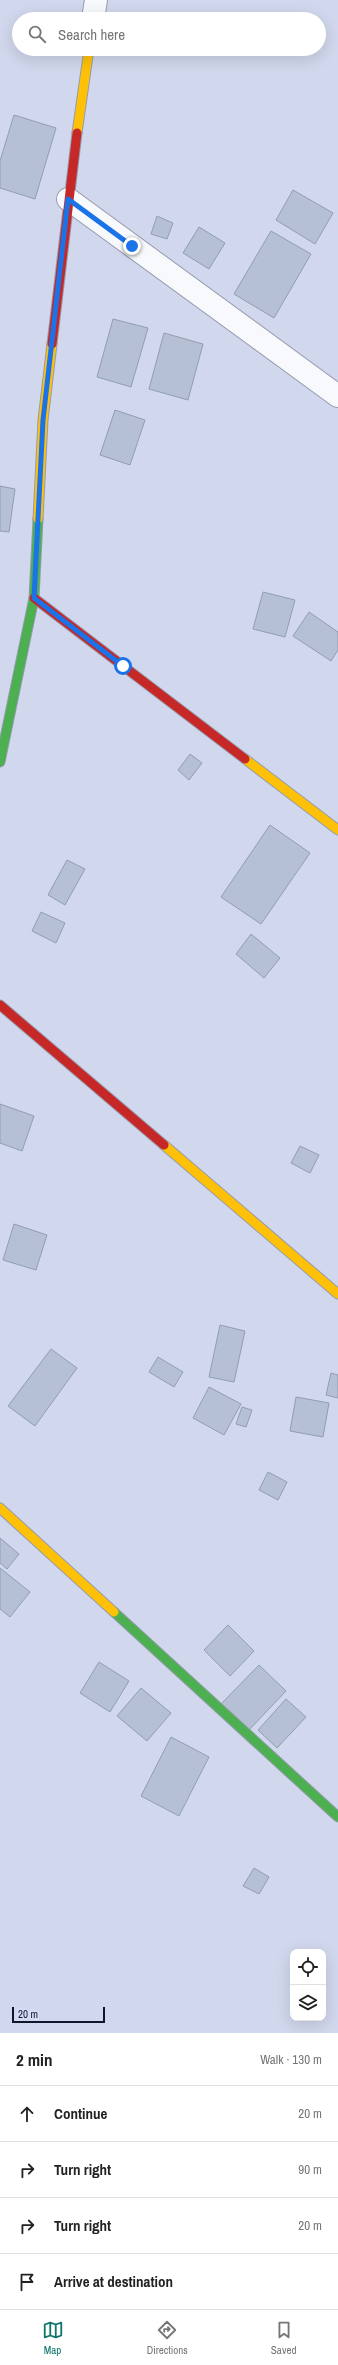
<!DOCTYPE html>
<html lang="en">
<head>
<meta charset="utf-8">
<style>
  body { margin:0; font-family:"Archivo Narrow",sans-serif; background:#f6f6f6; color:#222 }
  .controls { position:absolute; right:12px; bottom:12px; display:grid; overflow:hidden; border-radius:8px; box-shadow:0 4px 16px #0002 }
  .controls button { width:36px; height:36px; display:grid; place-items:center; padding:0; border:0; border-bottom:1px solid #e0e0e0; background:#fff; color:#222; font:20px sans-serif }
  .scale { position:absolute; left:12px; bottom:10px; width:93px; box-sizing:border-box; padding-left:4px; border:2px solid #10152c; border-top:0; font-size:11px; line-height:14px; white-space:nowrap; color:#10152c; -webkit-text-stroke:3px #d7def8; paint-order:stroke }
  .stop { position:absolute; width:12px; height:12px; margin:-9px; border:3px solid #1a73e8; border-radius:50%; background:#fff }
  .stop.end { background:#1a73e8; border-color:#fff; box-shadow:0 1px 4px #0008 }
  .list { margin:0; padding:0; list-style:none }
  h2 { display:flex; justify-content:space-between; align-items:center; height:52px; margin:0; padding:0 16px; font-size:17px }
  h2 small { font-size:13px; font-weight:400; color:#767676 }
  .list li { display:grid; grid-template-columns:26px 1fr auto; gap:12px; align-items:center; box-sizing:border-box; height:56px; padding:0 16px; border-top:1px solid #e0e0e0 }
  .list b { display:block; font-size:15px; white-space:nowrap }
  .list em { font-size:13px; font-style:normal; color:#767676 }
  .icon { flex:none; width:22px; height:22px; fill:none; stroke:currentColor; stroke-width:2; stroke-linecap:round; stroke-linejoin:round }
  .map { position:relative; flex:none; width:338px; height:2033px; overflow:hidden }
  .search { position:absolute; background:#fff; box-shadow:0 4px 16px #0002; left:12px; right:12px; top:12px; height:44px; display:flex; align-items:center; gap:10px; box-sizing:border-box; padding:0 14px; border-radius:22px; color:#767676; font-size:15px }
  .sheet { height:276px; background:#fff }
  nav { display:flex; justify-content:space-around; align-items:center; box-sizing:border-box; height:56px; border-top:1px solid #e0e0e0; background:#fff; font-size:11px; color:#767676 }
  nav a { display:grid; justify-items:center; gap:2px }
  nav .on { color:#0f766e }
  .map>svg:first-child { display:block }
  .building { fill:#b5c0d5; stroke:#929db0 }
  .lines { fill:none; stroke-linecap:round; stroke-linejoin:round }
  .street-casing { stroke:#969baf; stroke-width:24 }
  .fast-casing { stroke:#969baf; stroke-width:11 }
  .slow-casing { stroke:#969baf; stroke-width:11 }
  .jam-casing { stroke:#969baf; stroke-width:11 }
  .street { stroke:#f8f9fc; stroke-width:22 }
  .fast { stroke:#4caf50; stroke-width:9 }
  .slow { stroke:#ffc107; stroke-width:9 }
  .jam { stroke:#c62828; stroke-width:9 }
  .route { stroke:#1a73e8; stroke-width:5 }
</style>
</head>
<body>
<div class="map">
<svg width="338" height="2033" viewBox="0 0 338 2033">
  <rect width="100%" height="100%" fill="#d1d7ec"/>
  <g class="building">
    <path d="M14,115L56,128L35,199L0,188V161Z"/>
    <path d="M293,190L333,213L315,244L276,220Z"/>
    <path d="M157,216L173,223L167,239L151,234Z"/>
    <path d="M199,227L225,243L209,269L183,253Z"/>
    <path d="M271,231L311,254L274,318L234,294Z"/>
    <path d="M113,319L148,328L131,387L97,377Z"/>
    <path d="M164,333L203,344L188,400L149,389Z"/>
    <path d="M115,410L145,420L130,465L100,455Z"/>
    <path d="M0,486L15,489L9,532L0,531Z"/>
    <path d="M263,592L295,600L285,637L253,629Z"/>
    <path d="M309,612L338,632V650L331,661L293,636Z"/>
    <path d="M190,754L202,763L189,780L178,770Z"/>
    <path d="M270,825L310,853L261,924L221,897Z"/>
    <path d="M67,860L85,869L65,905L48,895Z"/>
    <path d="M41,912L65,923L56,943L32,931Z"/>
    <path d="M251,934L280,958L264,978L236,954Z"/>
    <path d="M0,1104L34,1116L22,1151L0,1143Z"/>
    <path d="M300,1146L319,1155L310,1173L291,1163Z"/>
    <path d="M14,1224L47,1235L36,1270L3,1260Z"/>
    <path d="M220,1325L245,1331L234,1382L209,1377Z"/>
    <path d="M51,1349L77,1368L35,1426L8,1406Z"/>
    <path d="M158,1357L183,1372L174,1387L149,1372Z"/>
    <path d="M331,1373L338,1375V1398L326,1395Z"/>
    <path d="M209,1387L241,1404L224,1435L193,1418Z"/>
    <path d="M296,1397L329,1403L323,1437L290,1431Z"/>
    <path d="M242,1407L252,1410L246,1427L236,1424Z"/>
    <path d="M268,1472L287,1482L278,1500L259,1490Z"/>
    <path d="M0,1538L19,1554L7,1569L0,1563Z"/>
    <path d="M0,1568L30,1592L10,1617L0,1609Z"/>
    <path d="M228,1625L254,1651L230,1676L204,1650Z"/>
    <path d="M99,1662L129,1681L110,1712L80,1693Z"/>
    <path d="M259,1665L286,1691L249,1730L221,1704Z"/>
    <path d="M141,1688L171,1713L147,1741L117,1716Z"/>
    <path d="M286,1699L306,1717L277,1748L258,1730Z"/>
    <path d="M171,1737L209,1757L179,1816L141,1796Z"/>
    <path d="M254,1868L269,1877L259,1894L243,1886Z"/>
  </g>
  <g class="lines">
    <defs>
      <g id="street">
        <path d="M93,19L96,0"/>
        <path d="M68,199L338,396"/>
      </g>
      <g id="fast">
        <path d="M0,762L34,598L38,519"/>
        <path d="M114,1612L338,1817"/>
      </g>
      <g id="slow">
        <path d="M77,133L89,49"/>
        <path d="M38,519L43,420L52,344"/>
        <path d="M245,759L338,830"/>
        <path d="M164,1145L338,1294"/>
        <path d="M0,1508L114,1612"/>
      </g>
      <g id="jam">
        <path d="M52,344L77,133"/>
        <path d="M34,598L245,759"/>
        <path d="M0,1005L164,1145"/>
      </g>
    </defs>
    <use href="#street" class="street-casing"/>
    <use href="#fast" class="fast-casing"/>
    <use href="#slow" class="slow-casing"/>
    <use href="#jam" class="jam-casing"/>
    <use href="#street" class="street"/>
    <use href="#fast" class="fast"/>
    <use href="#slow" class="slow"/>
    <use href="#jam" class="jam"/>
  </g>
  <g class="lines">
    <path class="route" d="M123,666L34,598L43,420L68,199L132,246"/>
  </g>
</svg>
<div class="controls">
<button><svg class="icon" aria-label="locate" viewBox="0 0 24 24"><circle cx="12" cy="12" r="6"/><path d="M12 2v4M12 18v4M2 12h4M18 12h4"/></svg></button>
<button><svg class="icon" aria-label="layers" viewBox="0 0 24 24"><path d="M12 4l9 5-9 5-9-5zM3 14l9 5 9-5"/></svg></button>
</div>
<div class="scale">20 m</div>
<div class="stop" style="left:123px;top:666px"></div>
<div class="stop end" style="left:132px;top:246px"></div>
<div class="search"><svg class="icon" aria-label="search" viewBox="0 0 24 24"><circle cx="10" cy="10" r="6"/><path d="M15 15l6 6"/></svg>Search here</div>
</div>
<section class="sheet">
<h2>2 min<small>Walk · 130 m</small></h2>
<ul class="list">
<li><svg class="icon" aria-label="ahead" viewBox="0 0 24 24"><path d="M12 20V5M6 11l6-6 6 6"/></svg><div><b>Continue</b></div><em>20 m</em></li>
<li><svg class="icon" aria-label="right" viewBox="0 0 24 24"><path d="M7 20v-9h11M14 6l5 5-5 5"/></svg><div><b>Turn right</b></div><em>90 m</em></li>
<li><svg class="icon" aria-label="right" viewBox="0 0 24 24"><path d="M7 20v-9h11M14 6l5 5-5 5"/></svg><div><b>Turn right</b></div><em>20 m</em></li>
<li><svg class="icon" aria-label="arrive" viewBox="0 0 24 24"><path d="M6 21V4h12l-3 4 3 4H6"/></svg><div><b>Arrive at destination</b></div></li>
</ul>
</section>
<nav>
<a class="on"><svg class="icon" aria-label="map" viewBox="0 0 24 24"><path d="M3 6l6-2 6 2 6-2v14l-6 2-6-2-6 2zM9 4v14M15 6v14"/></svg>Map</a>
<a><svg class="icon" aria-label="directions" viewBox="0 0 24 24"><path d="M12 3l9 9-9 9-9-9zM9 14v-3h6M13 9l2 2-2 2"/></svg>Directions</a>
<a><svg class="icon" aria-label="saved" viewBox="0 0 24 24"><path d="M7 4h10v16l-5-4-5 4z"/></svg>Saved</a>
</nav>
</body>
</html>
